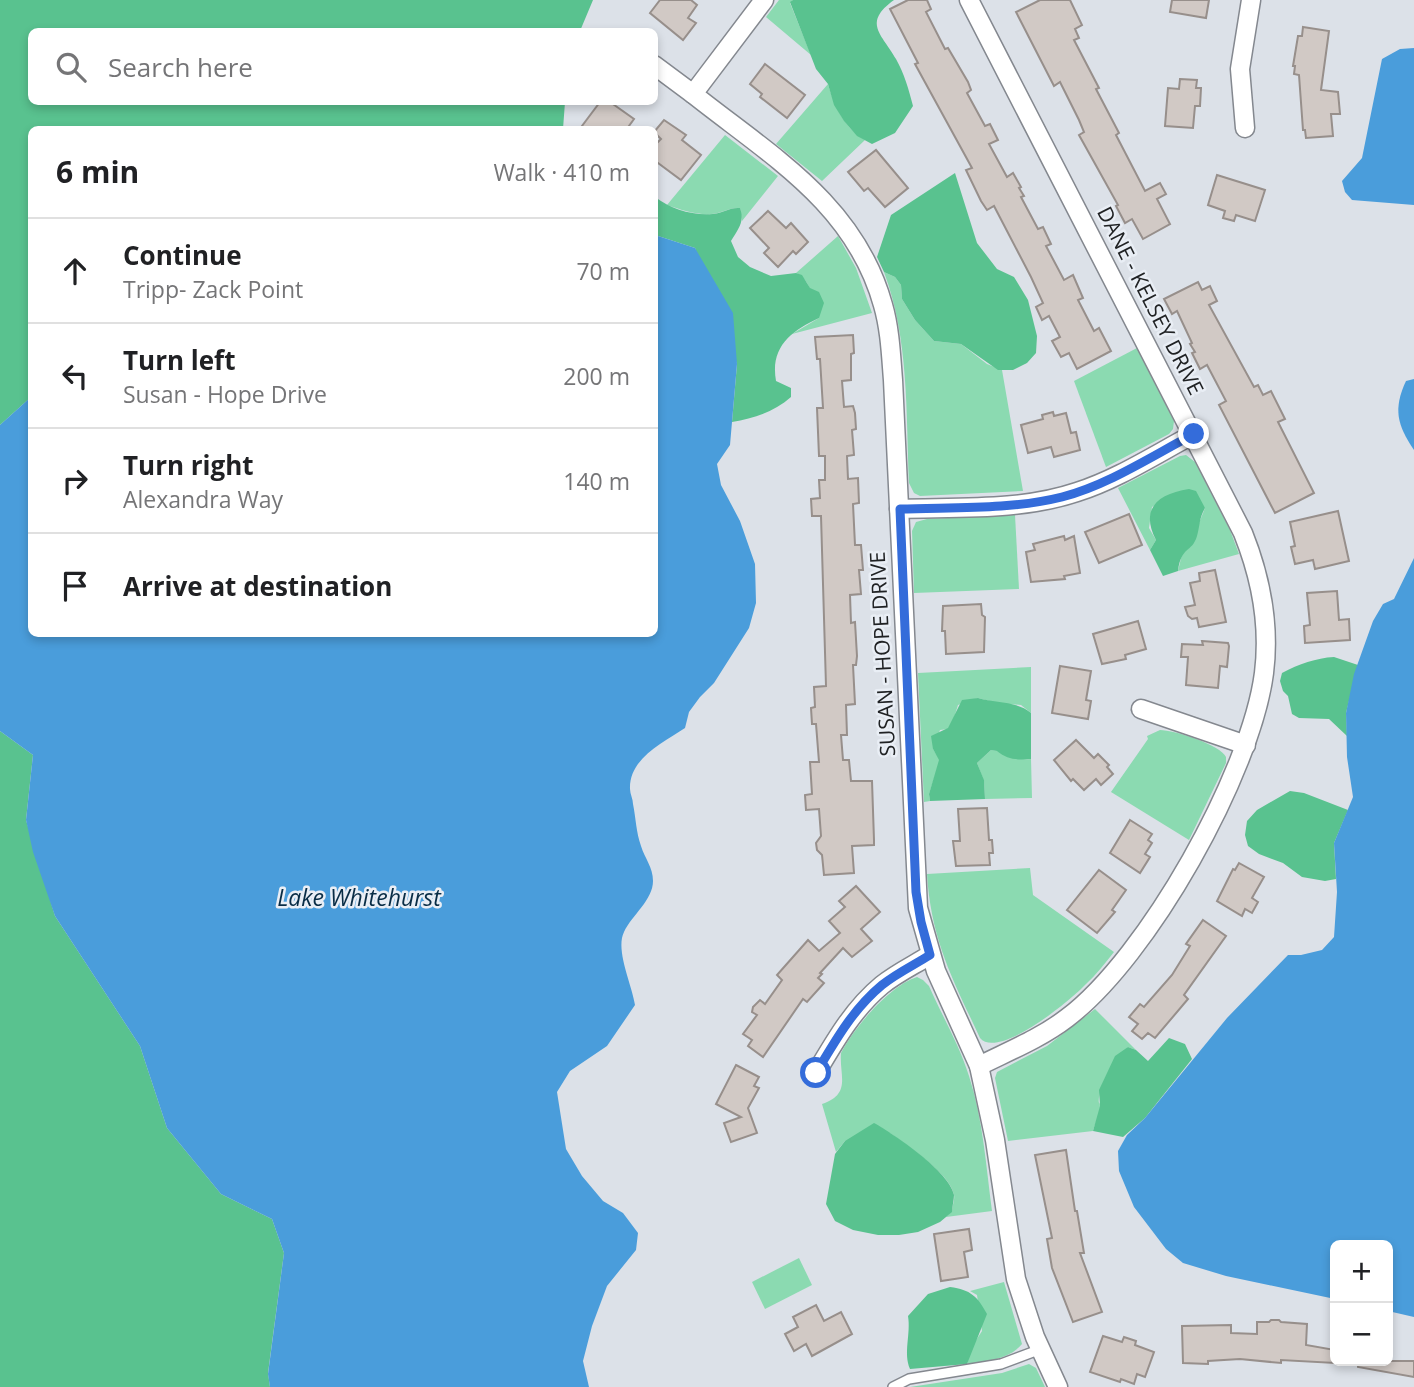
<!DOCTYPE html>
<html lang="en">
<head>
<meta charset="utf-8">
<style>
  body { margin:0; font-family:"Open Sans",sans-serif; background:#f2f2f2; color:#202124 }
  .controls { position:absolute; right:21px; bottom:21px; display:grid; overflow:hidden; border-radius:10px; box-shadow:0 4px 10px #0003 }
  .controls button { width:63px; height:63px; display:grid; place-items:center; padding:0; border:0; border-bottom:2px solid #e0e0e0; background:#fff; color:#202124; font:35px sans-serif }
  .stop { position:absolute; width:21px; height:21px; margin:-16px; border:5px solid #346cda; border-radius:50%; background:#fff }
  .stop.end { background:#346cda; border-color:#fff; box-shadow:0 2px 7px #0008 }
  .list { margin:0; padding:0; list-style:none }
  h2 { display:flex; justify-content:space-between; align-items:center; height:91px; margin:0; padding:0 28px; font-size:30px }
  h2 small { font-size:23px; font-weight:400; color:#757577 }
  .list li { display:grid; grid-template-columns:46px 1fr auto; gap:21px; align-items:center; box-sizing:border-box; height:105px; padding:0 28px; border-top:2px solid #e0e0e0 }
  .list b { display:block; font-size:26px; white-space:nowrap }
  .list p { margin:0; font-size:23px; white-space:nowrap; color:#757577 }
  .list em { font-size:23px; font-style:normal; color:#757577 }
  .icon { flex:none; width:38px; height:38px; fill:none; stroke:currentColor; stroke-width:2; stroke-linecap:round; stroke-linejoin:round }
  .map { position:relative; flex:none; width:1414px; height:1387px; overflow:hidden }
  .search { position:absolute; background:#fff; box-shadow:0 4px 10px #0003; left:28px; top:28px; width:630px; height:77px; display:flex; align-items:center; gap:18px; box-sizing:border-box; padding:0 24px; border-radius:10px; color:#757577; font-size:26px }
  .panel { position:absolute; background:#fff; box-shadow:0 4px 10px #0003; left:28px; top:126px; width:630px; height:511px; border-radius:10px }
  .map>svg:first-child { display:block }
  .green { fill:#8bdab1 }
  .forest { fill:#59c28f }
  .water { fill:#4a9ddb }
  .building { fill:#d1c9c5; stroke:#978f8b; stroke-width:2 }
  .lines { fill:none; stroke-linecap:round; stroke-linejoin:round }
  .service-casing { stroke:#84888f; stroke-width:12 }
  .minor-casing { stroke:#84888f; stroke-width:21 }
  .service { stroke:#fff; stroke-width:9 }
  .minor { stroke:#fff; stroke-width:18 }
  .route { stroke:#346cda; stroke-width:9 }
  .labels { text-anchor:middle; stroke-width:5; stroke-linejoin:round; paint-order:stroke }
  .street-label { font-size:21px; fill:#202224; stroke:#e9eef5 }
  .water-label { font-size:23px; font-style:italic; fill:#092d46; stroke:#e9eef5 }
</style>
</head>
<body>
<div class="map">
<svg width="1414" height="1387" viewBox="0 0 1414 1387">
  <rect width="100%" height="100%" fill="#dce1e8"/>
  <g class="green">
    <path d="M779,0H793L790,3L811,55L766,17Z"/>
    <path d="M828,84C834,105 845,129 865,140L822,181L776,144Z"/>
    <path d="M725,135L778,176L742,221L740,208C730,207 722,213 712,214C695,215 682,210 667,205Z"/>
    <path d="M838,236L856,268L872,313L792,334L819,318C814,303 811,279 796,273Z"/>
    <path d="M884,272L895,277L901,285L902,299L915,320L934,341L961,344L987,364L1002,370L1023,491L920,496L914,493L909,483C906,412 909,339 884,272Z"/>
    <path d="M1137,348L1174,421L1173,429L1169,434L1106,467L1074,381Z"/>
    <path d="M1186,455L1195,462L1230,530L1239,554L1178,571L1182,554L1189,548L1205,508L1169,495L1152,507L1149,528L1156,540L1150,550L1118,488L1180,456Z"/>
    <path d="M1015,515L1019,589L914,593L912,531L916,522L927,519Z"/>
    <path d="M1031,667V713L1021,705L997,703L978,698L958,705L953,721L948,729L940,730L933,749L940,760L929,794L930,801L924,802L918,673Z"/>
    <path d="M1160,730C1174,730 1221,745 1226,757V763L1189,840L1111,792L1148,739L1147,736Z"/>
    <path d="M991,750C1008,751 1012,761 1031,759L1032,798L985,799L984,781L977,763Z"/>
    <path d="M1030,868L1033,895L1114,952C1105,963 1096,975 1085,985C1070,1001 998,1060 980,1038C953,980 931,940 927,874Z"/>
    <path d="M917,977L923,980L929,986C942,1016 959,1044 969,1076C983,1119 986,1166 992,1211L946,1217L952,1211C952,1207 955,1199 954,1195C950,1173 907,1146 890,1133L845,1141L836,1152L822,1104C852,1094 839,1075 841,1053C854,1028 889,986 917,977Z"/>
    <path d="M1095,1009L1136,1050L1128,1047C1115,1062 1102,1077 1099,1097C1098,1107 1100,1099 1100,1108C1099,1116 1095,1124 1093,1131L1008,1141L995,1078L997,1072L1047,1046Z"/>
    <path d="M799,1258L812,1285L765,1309L752,1282Z"/>
    <path d="M1004,1282L1022,1344C1010,1359 985,1362 967,1364L971,1348L982,1331L977,1295L970,1291Z"/>
    <path d="M1029,1364L1036,1368L1045,1387H910L1002,1373Z"/>
  </g>
  <g class="forest">
    <path d="M0,0H593L580,31L32,32V102H565L563,129L32,130L31,397L0,425Z"/>
    <path d="M793,0H894C862,23 882,34 896,59C904,73 909,90 913,106L895,133L872,144L857,136L844,121L834,105L828,84L816,69L790,2Z"/>
    <path d="M955,173L977,243L997,269L1014,277L1028,300L1037,336L1036,353L1027,363L1013,370H998L961,344L934,341L915,320L902,299L901,285L895,277L884,272L877,257L891,215Z"/>
    <path d="M655,197C671,209 693,216 713,214C723,213 730,207 740,208C745,222 738,229 731,241L738,257L750,267L771,276L796,273L802,275L810,288L819,292L824,303L819,318C791,331 770,347 776,381L791,388V397C774,412 754,418 732,422L737,364L695,248L655,235Z"/>
    <path d="M1189,489L1196,491L1205,508C1199,518 1200,526 1197,536C1192,553 1181,546 1178,571L1163,576L1150,550L1156,540C1140,509 1157,494 1189,489Z"/>
    <path d="M1334,657L1358,665L1346,713L1347,736L1329,719L1299,718L1292,714L1288,696L1283,691L1280,681L1282,673C1299,664 1316,658 1334,657Z"/>
    <path d="M978,698C995,703 1017,701 1031,713V759C1018,760 1008,760 997,751L991,750L977,763L984,780L985,799L930,801L929,794L939,760L933,749L931,736L948,728L962,700Z"/>
    <path d="M0,731L33,755L26,820L55,916L140,1046L167,1128L221,1194L272,1219L284,1253L268,1373L270,1387H0Z"/>
    <path d="M1290,791L1304,793L1348,810L1334,843L1336,879L1325,881L1302,877L1283,863L1259,854L1248,846L1245,835L1247,821L1257,810Z"/>
    <path d="M1169,1038L1185,1044L1192,1059L1145,1118L1123,1137L1093,1131L1100,1106L1099,1090L1115,1056L1128,1047L1136,1050L1148,1061Z"/>
    <path d="M874,1123C894,1134 950,1172 954,1195C954,1200 952,1207 952,1212L940,1222L918,1232L899,1235H878L853,1230L835,1221L826,1204L835,1154L845,1141Z"/>
    <path d="M950,1287C971,1290 977,1296 987,1314L967,1364L910,1369C903,1353 911,1334 908,1316L928,1294Z"/>
  </g>
  <g class="water">
    <path d="M1414,48V205L1352,200L1345,192L1342,181L1362,158L1382,59L1400,49Z"/>
    <path d="M655,235L695,248L733,313L737,364L730,445L717,464L721,485L740,521L755,564L756,603L749,628L714,683L700,697L689,712L685,728C663,743 629,758 630,789C630,794 633,799 633,804C636,819 636,832 641,846C645,859 653,867 653,881C653,900 632,915 624,932C615,950 632,985 635,1005L607,1046L570,1071L557,1092L566,1149L582,1176L603,1201L623,1213L638,1233L636,1250L607,1286L592,1326L583,1361L589,1387H270L268,1374L284,1253L272,1219L221,1194L167,1128L140,1046L55,916L33,852L26,820L33,755L0,731V425L31,397L32,634H654Z"/>
    <path d="M1414,379V450C1397,425 1393,409 1406,381Z"/>
    <path d="M1414,558V1317L1388,1311V1245H1335V1299L1226,1276L1183,1263L1166,1249L1134,1207L1119,1171L1118,1151L1127,1135L1145,1118L1227,1018L1288,955H1301L1322,950L1334,937L1337,892L1334,843L1353,797L1347,757L1346,713L1354,674L1373,621L1383,604L1394,599Z"/>
  </g>
  <g class="building">
    <path d="M660,0H691L697,5L688,18L696,23L683,40L650,13Z"/>
    <path d="M908,0H927L931,9L926,12L945,49L948,48L968,82L971,90L967,93L985,126L990,124L998,140L989,144L1007,177L1013,173L1021,187L1019,188L1024,196L1021,197L1038,229L1043,227L1051,244L1046,246L1064,280L1073,275L1083,298L1078,300L1094,331L1099,328L1111,351L1077,369L1069,353L1061,357L1052,341L1060,337L1049,316L1042,320L1036,307L1043,303L1031,277L994,206L987,210L981,201L966,170L972,168L915,64L918,63L890,9Z"/>
    <path d="M1040,0H1070L1082,25L1075,29L1079,38L1074,40L1099,88L1096,89L1119,133L1116,135L1145,191L1160,183L1166,194L1157,199L1170,224L1143,239L1132,219L1125,223L1116,206L1118,205L1079,135L1084,132L1079,120L1060,82L1054,86L1016,12Z"/>
    <path d="M1172,0H1209L1206,18L1170,12Z"/>
    <path d="M1303,27L1329,31L1321,90L1338,92L1340,114H1331L1333,136L1306,138L1305,130H1303L1299,75L1294,74L1295,66H1293L1298,36H1302Z"/>
    <path d="M765,64L805,95L787,118L760,97L762,94L750,84Z"/>
    <path d="M1180,79L1197,80L1196,88H1201L1200,106H1195L1193,128L1165,126L1168,88L1179,89Z"/>
    <path d="M600,102H610L634,119L626,130H579Z"/>
    <path d="M664,120L686,135L682,140L701,155L681,180L654,160V146L661,139L654,132Z"/>
    <path d="M876,150L908,188L885,207L868,188L864,191L848,172Z"/>
    <path d="M1217,175L1265,190L1255,221L1236,215L1234,221L1223,218L1225,211L1208,205Z"/>
    <path d="M768,211L786,228L791,223L808,242L796,254L793,251L778,267L764,253L769,248L750,228Z"/>
    <path d="M1198,282L1202,290L1210,286L1217,301L1209,305L1254,387L1258,385L1263,395L1271,391L1285,419L1278,422L1314,493L1275,513L1219,405L1226,401L1207,365L1200,369L1192,353L1195,352L1190,344L1192,343L1177,311L1172,314L1164,299Z"/>
    <path d="M853,335L854,353L851,354V380L842,381L844,407L853,406L855,413L856,429L852,430L854,455L847,456L848,479L858,478L859,503L853,504L855,545H861L863,570H859L861,594L850,595L851,623L855,622L857,656L856,665H853L855,704L846,705L847,735H841L843,760H849L851,781H872L874,840V845L852,846L854,873L824,875L822,855L817,850L816,843L821,836L819,809L806,810L805,795L812,794L810,762H819L816,724H812L811,708L815,707L814,687L826,686L821,516H812L811,499L820,498L819,480H825V456H819L817,408H823L820,359H817L815,337Z"/>
    <path d="M1053,412L1054,416L1066,413L1071,433L1076,432L1080,450L1054,457L1051,447L1028,453L1021,425L1043,419L1042,415Z"/>
    <path d="M1338,511L1349,561L1315,569L1313,560L1295,564L1291,547L1295,546L1290,522Z"/>
    <path d="M1129,514L1142,545L1099,563L1085,532Z"/>
    <path d="M1064,536L1065,540L1074,536L1080,573L1064,576L1065,579L1031,582L1026,552L1035,550L1033,544Z"/>
    <path d="M1215,570L1226,622L1199,627L1197,618L1192,619L1188,616L1185,607L1195,605L1190,583L1200,581L1199,573Z"/>
    <path d="M1337,591L1339,620L1349,619L1350,640L1305,643L1304,626L1310,625L1307,593Z"/>
    <path d="M981,604L982,615L985,617L984,652L946,654L945,631H942L943,606Z"/>
    <path d="M1138,621L1146,649L1125,655L1126,659L1102,664L1093,634Z"/>
    <path d="M1202,641L1228,643L1229,646L1227,667L1220,666L1218,688L1186,685L1188,657H1181L1182,644L1203,645Z"/>
    <path d="M1060,666L1091,671L1086,700L1091,701L1088,719L1052,713Z"/>
    <path d="M1076,740L1094,758L1098,754L1109,765L1107,767L1113,774L1101,785L1096,779L1084,790L1073,779L1071,781L1054,760Z"/>
    <path d="M987,808L989,840H992L993,853H989L990,865L956,866L953,841H960L958,809Z"/>
    <path d="M1130,820L1152,834L1148,840L1152,843L1145,854L1150,857L1140,873L1110,853Z"/>
    <path d="M1239,863L1264,877L1252,898L1258,902L1252,913L1245,909L1242,916L1217,901L1233,869L1235,870Z"/>
    <path d="M1099,870L1126,890L1112,910L1115,912L1097,933L1067,910Z"/>
    <path d="M856,886L880,912L861,929L872,941L852,957L843,948L820,973L822,974L818,978L824,983L807,1002L803,999L763,1057L748,1046L752,1040L743,1034L757,1015L752,1012L753,1007L760,1000L765,1004L782,980L777,975L808,940L819,951L840,933L829,921L845,907L839,901Z"/>
    <path d="M1203,920L1226,936L1184,995L1188,999L1155,1038L1148,1033L1142,1039L1132,1031L1138,1024L1129,1017L1140,1004L1144,1007L1172,975L1190,946L1186,944Z"/>
    <path d="M736,1065L759,1077L754,1086L759,1088L748,1108L757,1133L731,1142L724,1123L741,1117L716,1104Z"/>
    <path d="M1066,1150L1075,1211H1077L1084,1253H1080L1102,1312L1073,1322L1052,1268L1047,1239L1052,1238L1035,1155Z"/>
    <path d="M969,1229L972,1250L964,1252L968,1277L941,1281L934,1234Z"/>
    <path d="M816,1305L824,1321L841,1312L852,1334L812,1356L806,1344L794,1351L785,1334L798,1327L793,1317Z"/>
    <path d="M1271,1320H1279L1281,1322L1307,1324L1306,1345L1335,1350V1363L1281,1360V1363L1240,1359L1208,1361V1364L1183,1363L1182,1326L1231,1325V1333L1257,1334V1322H1269Z"/>
    <path d="M1103,1336L1122,1342L1124,1337L1136,1341L1135,1345L1154,1352L1145,1377L1137,1374L1134,1384L1121,1379L1120,1382L1090,1372Z"/>
    <path d="M1358,1361H1414V1377L1358,1367Z"/>
  </g>
  <g class="lines">
    <defs>
      <path id="service" d="M893,1387L909,1379L1001,1364L1041,1349"/>
      <g id="minor">
        <path d="M764,0L693,94C771,156 855,204 883,305C890,329 891,355 893,380L918,908L936,971L979,1066L995,1140L1016,1279L1035,1337L1058,1387"/>
        <path d="M969,0L1243,533C1261,578 1270,625 1264,673C1251,773 1148,957 1067,1018C1041,1038 1009,1051 979,1066"/>
        <path d="M654,65L693,94"/>
        <path d="M1245,128L1240,69L1251,0"/>
        <path d="M899,509C958,507 1021,511 1077,492C1118,479 1156,454 1194,434"/>
        <path d="M1141,709L1246,745"/>
        <path d="M816,1073C835,1041 853,1009 882,985C897,973 914,965 930,955"/>
      </g>
    </defs>
    <use href="#service" class="service-casing"/>
    <use href="#minor" class="minor-casing"/>
    <use href="#service" class="service"/>
    <use href="#minor" class="minor"/>
  </g>
  <g class="lines">
    <path class="route" d="M816,1073C835,1041 853,1009 882,985C897,973 914,965 930,955L921,922L916,892L900,509C953,507 1010,510 1062,497C1108,485 1152,456 1194,434"/>
  </g>
  <g class="labels">
    <g class="street-label">
      <text transform="translate(1150 301) rotate(63)" y="7">DANE - KELSEY DRIVE</text>
      <text transform="translate(883 654) rotate(-93)" y="7">SUSAN - HOPE DRIVE</text>
    </g>
    <g class="water-label">
      <text x="359" y="906">Lake Whitehurst</text>
    </g>
  </g>
</svg>
<div class="controls">
<button>+</button>
<button>−</button>
</div>
<div class="stop" style="left:816px;top:1073px"></div>
<div class="stop end" style="left:1194px;top:434px"></div>
<div class="search"><svg class="icon" aria-label="search" viewBox="0 0 24 24"><circle cx="10" cy="10" r="6"/><path d="M15 15l6 6"/></svg>Search here</div>
<section class="panel">
<h2>6 min<small>Walk · 410 m</small></h2>
<ul class="list">
<li><svg class="icon" aria-label="ahead" viewBox="0 0 24 24"><path d="M12 20V5M6 11l6-6 6 6"/></svg><div><b>Continue</b><p>Tripp- Zack Point</p></div><em>70 m</em></li>
<li><svg class="icon" aria-label="left" viewBox="0 0 24 24"><path d="M17 20v-9H6M10 6l-5 5 5 5"/></svg><div><b>Turn left</b><p>Susan - Hope Drive</p></div><em>200 m</em></li>
<li><svg class="icon" aria-label="right" viewBox="0 0 24 24"><path d="M7 20v-9h11M14 6l5 5-5 5"/></svg><div><b>Turn right</b><p>Alexandra Way</p></div><em>140 m</em></li>
<li><svg class="icon" aria-label="arrive" viewBox="0 0 24 24"><path d="M6 21V4h12l-3 4 3 4H6"/></svg><div><b>Arrive at destination</b></div></li>
</ul>
</section>
</div>
</body>
</html>
